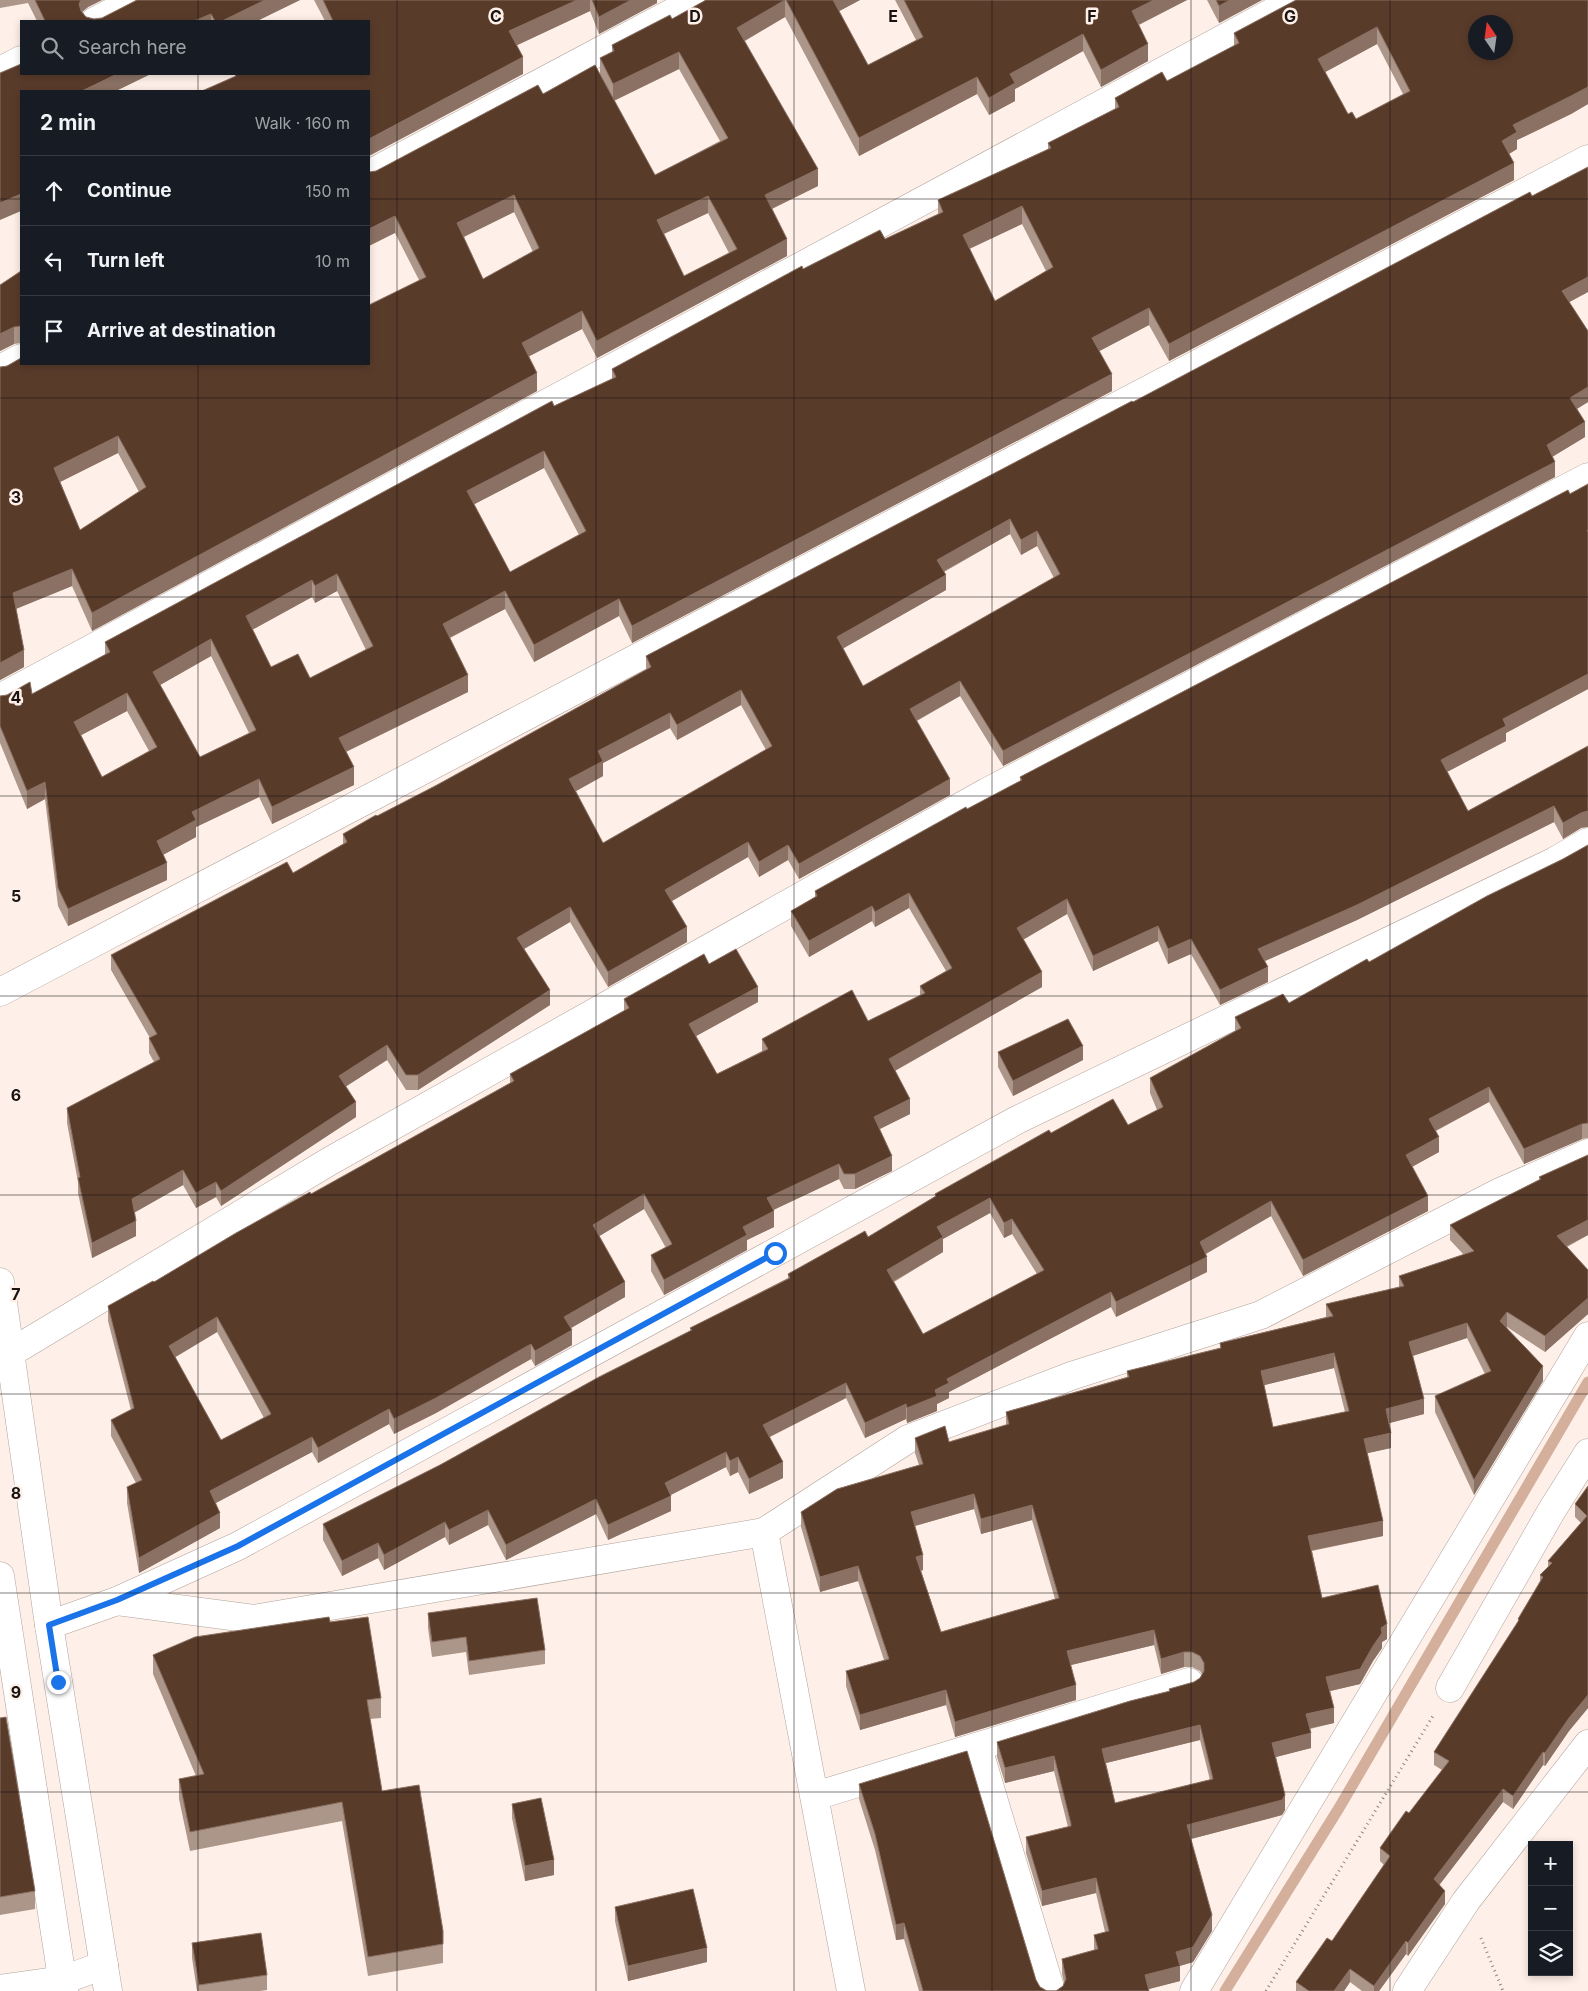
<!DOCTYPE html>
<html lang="en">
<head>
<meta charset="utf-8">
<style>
  body { margin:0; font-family:Inter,sans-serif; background:#242831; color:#f1f3f6 }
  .controls { position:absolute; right:15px; bottom:15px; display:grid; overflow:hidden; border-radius:0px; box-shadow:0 2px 8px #0003 }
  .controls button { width:45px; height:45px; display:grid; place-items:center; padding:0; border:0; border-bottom:1px solid #363941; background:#171b24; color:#f1f3f6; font:25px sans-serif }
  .compass { position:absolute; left:1468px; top:15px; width:45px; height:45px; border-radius:50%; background:#171b24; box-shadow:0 2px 8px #0003; rotate:347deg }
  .stop { position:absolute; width:15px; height:15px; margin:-11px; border:4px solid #1a73e8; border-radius:50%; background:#fff }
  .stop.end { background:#1a73e8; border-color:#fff; box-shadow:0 1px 5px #0008 }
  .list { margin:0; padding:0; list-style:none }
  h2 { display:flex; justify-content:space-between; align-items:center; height:65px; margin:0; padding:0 20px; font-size:21px }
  h2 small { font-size:16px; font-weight:400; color:#9ea1a6 }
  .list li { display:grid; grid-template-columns:32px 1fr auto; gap:15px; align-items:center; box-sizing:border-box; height:70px; padding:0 20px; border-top:1px solid #363941 }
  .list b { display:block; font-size:19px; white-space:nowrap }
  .list em { font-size:16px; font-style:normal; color:#9ea1a6 }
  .icon { flex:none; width:28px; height:28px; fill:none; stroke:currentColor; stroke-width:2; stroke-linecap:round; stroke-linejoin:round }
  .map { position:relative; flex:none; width:1588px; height:1991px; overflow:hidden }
  .search { position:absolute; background:#171b24; box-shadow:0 2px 8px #0003; left:20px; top:20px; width:350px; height:55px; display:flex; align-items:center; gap:12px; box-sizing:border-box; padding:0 18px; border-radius:0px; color:#9ea1a6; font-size:19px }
  .panel { position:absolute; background:#171b24; box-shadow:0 2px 8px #0003; left:20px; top:90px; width:350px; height:275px; border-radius:0px }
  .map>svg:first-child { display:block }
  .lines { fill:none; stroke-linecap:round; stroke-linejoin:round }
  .stream { stroke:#d3af9c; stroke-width:11 }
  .minor-casing { stroke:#b0a39c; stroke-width:29 }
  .major-casing { stroke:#b0a39c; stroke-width:29 }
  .path { stroke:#8e847f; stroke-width:3; stroke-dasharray:1 4; stroke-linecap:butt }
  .minor { stroke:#fff; stroke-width:28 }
  .major { stroke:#fff; stroke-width:28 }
  .wall { fill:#ac9689; fill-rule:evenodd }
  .shaded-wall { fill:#8a7163 }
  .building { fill:#593b2a; stroke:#8a7163; fill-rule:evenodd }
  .route { stroke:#1a73e8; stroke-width:6 }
  .grid { fill:none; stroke:#191412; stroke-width:1; stroke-opacity:0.55 }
  .grid-label { font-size:16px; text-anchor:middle; font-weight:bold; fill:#191412; stroke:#fef0e8; stroke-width:5; stroke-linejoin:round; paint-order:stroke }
</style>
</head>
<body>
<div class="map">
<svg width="1588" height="1991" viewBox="0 0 1588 1991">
  <rect width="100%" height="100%" fill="#fef0e8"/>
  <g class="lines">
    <path class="stream" d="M1225,1991L1339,1808L1588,1382"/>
    <defs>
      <g id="minor">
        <path d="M95,21L136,0"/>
        <path d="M0,71L21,60"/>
        <path d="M369,174L696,0"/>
        <path d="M0,369L21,358"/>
        <path d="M0,698L1295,0"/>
        <path d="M0,992L1588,159"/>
        <path d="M10,1353L330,1161L987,792L1588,477"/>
        <path d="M764,1532L851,1991"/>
        <path d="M117,1601L254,1619L764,1532L908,1439L1071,1376L1261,1315L1500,1192L1588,1153"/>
        <path d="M49,1625L117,1601L238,1546L1017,1120L1555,861L1588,842"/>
        <path d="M1450,1688L1552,1510L1588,1453"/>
        <path d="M978,1748L1051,1991"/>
        <path d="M815,1796L1189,1682"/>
        <path d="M0,1989L63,1980L104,1965"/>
        <path d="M1194,1991L1588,1336"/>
        <path d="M1407,1991L1466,1901L1588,1744"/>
      </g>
      <g id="major">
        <path d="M0,1282L49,1625L108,1991"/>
        <path d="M0,1576L64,1991"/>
      </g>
    </defs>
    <use href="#minor" class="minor-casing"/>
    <use href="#major" class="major-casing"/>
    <g class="path">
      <path d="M1481,1938L1503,1991"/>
      <path d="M1266,1991L1433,1716"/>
    </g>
    <use href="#minor" class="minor"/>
    <use href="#major" class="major"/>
  </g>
  <g class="wall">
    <path d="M0,0H102L88,7L82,12L86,17L94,19L102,18L137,0H300L257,21H37L28,3L0,8Z"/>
    <path d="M314,0H657V3L599,34L590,11L517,45L523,74L235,76V74L369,21H325Z"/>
    <path d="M706,0H860L839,11L868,65L916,40L895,0H1187L1139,25L1148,61L1101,87L1083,51L1015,89V101L989,115L977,94L859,156L785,17L745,41L818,186L772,209L787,256L597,358L582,329L529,356L537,391L92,631L72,586L16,609L24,667L0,680V367L369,364L419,280L395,233L376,171L543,94L600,75V58L612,52V45L672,19ZM679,69L720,141L655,175L614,101ZM514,212L533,252L483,279L464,237ZM708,213L729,253L684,276L664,234ZM118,453L139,492L80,530L60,482Z"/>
    <path d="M1207,0H1262L1219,23Z"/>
    <path d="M1588,0V104L1571,114L1517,140V149L1509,154L1514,180L1169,361L1149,325L1099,351L1112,391L632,643L619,616L534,662L505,609L450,638L468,692L346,752L354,785L272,824L259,797L196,827V837L163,855L167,880L68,926L58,906L45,799L27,809L0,743V696L32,694L105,655V642L554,406L612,379V369L803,269L885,239L938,214V200L1048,149V143L1115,109V98L1167,81L1234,46V33ZM1377,44L1403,94L1356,119L1348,114L1325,72ZM1022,224L1046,271L995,301L969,248ZM544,468L579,535L510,572L474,504ZM337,591L366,650L310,678L271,667L252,630L312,597L315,603ZM211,656L249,733L200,757L160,685ZM127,711L149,751L102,777L81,735Z"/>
    <path d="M21,271V343L14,344L0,351Z"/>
    <path d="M1588,292L1569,302L1588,331V402L1577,409L1585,437L1552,457L1555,477L1003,766L960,696L917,721L950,795L799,879L788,860L759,877L748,857L672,901L687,942L608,987L570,922L524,949L550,1005L418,1090H406L387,1060L346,1086L356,1117L321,1140L221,1206L216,1197L196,1208L183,1185L135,1212L136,1236L92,1258L78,1193V1182L67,1123V1108L154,1062L149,1053V1038H150L111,970V955L293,873L343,844V834L437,785L646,670V656L1133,402ZM1010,534L1021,555L1037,546L1054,578L863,686L843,648L946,590L944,572ZM741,705L766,750L603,843L576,791L603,776V763L670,728L677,740Z"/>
    <path d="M1588,484V689L1506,733V741L1447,772L1468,811L1588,746L1581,828L1563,839L1554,822L1357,920L1265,961L1268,982L1220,1005L1191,954L1168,964L1158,941L1093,971L1067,914L1023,940L1042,987L895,1071L910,1114L879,1129L892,1171L855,1189H844L839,1179L773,1210L774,1227L747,1240V1250L664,1295L651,1271V1255L666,1248L644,1209L599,1236L625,1297L571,1328L572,1345L535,1366L531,1359L436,1413L394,1434L389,1424L318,1463L312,1452L216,1503L220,1528L139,1573L127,1503V1487L136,1483L111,1436V1420L131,1410L108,1321V1306L154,1282L510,1083V1074L624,1011V999L709,964L758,1002L696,1036L717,1074L762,1051V1039L868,1021L920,995V986L946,971L909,908L875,927L872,921L809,957L791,926V911L815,897V891L1020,781V777ZM217,1332L264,1418L221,1440L175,1357Z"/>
    <path d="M1588,845V1138L1582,1139L1524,1164L1489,1102L1436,1131L1439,1152L1412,1167L1428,1211L1303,1276L1271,1216L1206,1254L1207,1272L1116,1317L1111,1307L949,1392V1398L937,1404V1411L907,1423L906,1419L865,1438L846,1398L770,1437L783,1478L749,1494L738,1472L730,1476L726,1467L670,1495L671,1511L608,1540L596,1514L506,1560L488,1525L449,1545L445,1537L384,1570L378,1558L342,1576L323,1540V1524L440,1465L690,1331V1328L788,1278V1274L868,1237L935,1197V1194L1051,1133L1128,1125L1157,1110L1150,1093V1078L1235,1031V1017L1289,1003L1369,962L1563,859ZM990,1213L1004,1238L1012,1234L1037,1274L923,1334L894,1282L943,1252V1239Z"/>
    <path d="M998,1052L1083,1060L1013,1096L998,1067Z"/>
    <path d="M1588,1155V1235L1567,1247L1588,1270V1314L1545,1352L1507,1327V1328L1543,1381L1474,1495L1435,1412V1396L1485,1374L1467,1338L1413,1356L1424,1414L1389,1423L1391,1448L1367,1453L1383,1536L1312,1551L1322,1598L1387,1639L1382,1642V1648L1373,1661L1360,1684L1330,1691L1334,1723L1310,1729L1311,1748L1276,1757L1285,1810L1282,1815L1191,1839L1212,1931L1193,1962L1180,1966V1981L1149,1989V1991H919L904,1939L896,1940L875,1850L859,1799V1784L1036,1980L1040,1987L1047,1991H1056L1063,1986L1064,1983L1062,1974V1959L1094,1950V1935L1105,1932L1096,1893L1042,1906L1026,1853V1837L1068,1827L1054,1771L1005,1783L997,1757V1742L1169,1692V1689L1194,1682L1200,1678L1202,1674L1200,1671L1192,1667H1184L1161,1674L1154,1645L1071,1665L1076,1700L955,1737L946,1705L860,1730L846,1686V1671L884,1660L858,1581L820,1592L801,1527V1512L919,1465L915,1453V1438L949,1442L1006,1425V1412L1127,1377V1371L1220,1348V1343L1326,1317V1304L1399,1287V1276L1464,1255L1450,1240V1225L1539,1180V1177ZM1334,1368L1345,1412L1273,1427L1264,1385ZM974,1509L981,1534L1032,1520L1055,1599L941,1632L921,1571L923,1570L915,1526ZM1200,1740L1210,1780L1115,1803L1106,1763Z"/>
    <path d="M1588,1486V1708L1569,1731L1545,1766L1543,1765L1513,1809L1503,1802L1439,1885L1445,1904L1408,1956L1406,1954L1379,1991H1362L1350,1982L1344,1991H1296V1982L1332,1941L1384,1865L1380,1861V1848L1409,1813L1442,1770L1434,1765V1752L1518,1622V1619L1540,1581V1575L1548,1567V1561L1581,1523L1575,1517V1504Z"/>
    <path d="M428,1613L545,1650V1664L469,1675L466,1652L432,1657L428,1628Z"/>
    <path d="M330,1622L381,1698V1718L370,1719L382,1791L443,1931V1963L368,1976L342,1821L190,1851L179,1799V1779L196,1776L153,1674V1655Z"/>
    <path d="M0,1718L35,1891V1909L0,1915Z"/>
    <path d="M512,1804L554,1875L525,1881L512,1818Z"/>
    <path d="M615,1907L707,1962L628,1981L615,1921Z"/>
    <path d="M192,1943L267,1975V1990L260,1991H197L192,1958Z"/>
  </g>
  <g class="shaded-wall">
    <path d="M81,0H102L88,7L82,12L79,21V4Z"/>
    <path d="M265,0H300L257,21H222Z"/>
    <path d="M577,0H590V11L509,49V31Z"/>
    <path d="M631,0H657V3L599,34V17Z"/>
    <path d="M785,0V17L737,45V28Z"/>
    <path d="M832,0H860L832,15Z"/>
    <path d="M1154,0H1187L1132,28V11Z"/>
    <path d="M1230,0H1262L1219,23V6Z"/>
    <path d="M211,14V21H194Z"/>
    <path d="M1377,27V44L1318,76V59Z"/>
    <path d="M1083,34V51L1015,89V101L989,115V98L1010,74Z"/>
    <path d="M1148,44V61L1101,87V70Z"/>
    <path d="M679,52V69L613,101V84Z"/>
    <path d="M523,57V74L369,156V139Z"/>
    <path d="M117,74H151L116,91H82Z"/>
    <path d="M977,77V94L859,156V138Z"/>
    <path d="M1588,87V104L1571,114L1517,140V149L1502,158V141L1513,125Z"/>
    <path d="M1514,163V180L1169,361V344Z"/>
    <path d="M818,169V186L765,212V195Z"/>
    <path d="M21,194V211L0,220V203Z"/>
    <path d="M514,195V212L457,240V223Z"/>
    <path d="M708,196V213L657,237V220Z"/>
    <path d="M1022,206V224L963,252V235Z"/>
    <path d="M395,216V233L369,246V229Z"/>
    <path d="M787,239V256L597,358V341Z"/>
    <path d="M1588,277V292L1562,306V291Z"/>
    <path d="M1149,308V325L1092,355V338Z"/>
    <path d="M582,311V329L522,360V343Z"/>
    <path d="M14,327V344L0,351V334Z"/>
    <path d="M537,373V391L92,631V613Z"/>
    <path d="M1112,374V391L632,643V626Z"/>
    <path d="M1588,387V402L1570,413V398Z"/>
    <path d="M1585,422V437L1547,460V445Z"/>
    <path d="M118,436V453L54,485V468Z"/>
    <path d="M544,451V468L467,508V491Z"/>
    <path d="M1555,462V477L1003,766V751Z"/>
    <path d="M1010,519V534L937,575V560Z"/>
    <path d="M1037,531V546L1021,555V540Z"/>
    <path d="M72,569V586L13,610V593Z"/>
    <path d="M337,574V591L315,603V586Z"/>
    <path d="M946,575V590L837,652V637Z"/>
    <path d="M312,580V597L246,633V616Z"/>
    <path d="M505,591V609L443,641V624Z"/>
    <path d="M619,599V616L534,662V645Z"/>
    <path d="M211,639V656L153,689V672Z"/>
    <path d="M24,650V667L0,680V663Z"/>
    <path d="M1588,674V689L1506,733V741L1441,775V760L1503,719Z"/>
    <path d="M468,675V692L339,755V738Z"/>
    <path d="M960,681V696L910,724V709Z"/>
    <path d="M741,690V705L677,740V725Z"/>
    <path d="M127,693V711L74,739V722Z"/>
    <path d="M670,713V728L603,763V776L569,795V779L598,751Z"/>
    <path d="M354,767V785L272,824V807Z"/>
    <path d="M259,779V797L196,827V837L157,858V841L192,812Z"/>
    <path d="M950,779V795L799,879V864Z"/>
    <path d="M45,782V799L27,809V791Z"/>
    <path d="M1554,806V822L1357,920L1258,964V949Z"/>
    <path d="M1588,811V827L1581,828L1563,839V823L1581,813Z"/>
    <path d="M748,842V857L665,905V890Z"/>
    <path d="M788,845V860L759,877V862Z"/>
    <path d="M167,863V880L68,926V909Z"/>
    <path d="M909,893V908L875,927V912Z"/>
    <path d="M1067,899V914L1017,943V928Z"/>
    <path d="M872,906V921L809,957V941Z"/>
    <path d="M570,907V922L517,953V938Z"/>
    <path d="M1158,926V941L1093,971V956Z"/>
    <path d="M687,927V942L608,987V972Z"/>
    <path d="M1191,939V954L1168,964V949Z"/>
    <path d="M1268,967V982L1220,1005V990Z"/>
    <path d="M1042,972V987L889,1074V1059Z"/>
    <path d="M758,987V1002L689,1040V1024Z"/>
    <path d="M550,990V1005L418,1090V1075Z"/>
    <path d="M387,1045V1060L339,1091V1076Z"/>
    <path d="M1083,1046V1060L1013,1096V1081Z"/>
    <path d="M1489,1087V1102L1429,1134V1119Z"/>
    <path d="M910,1099V1114L874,1132V1117Z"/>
    <path d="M356,1102V1117L221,1206V1191Z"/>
    <path d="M1582,1124V1139L1524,1164V1149Z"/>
    <path d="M1439,1137V1152L1406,1170V1155Z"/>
    <path d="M892,1156V1171L855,1189V1174Z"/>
    <path d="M839,1164V1179L767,1213V1198Z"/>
    <path d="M183,1170V1185L132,1214V1199Z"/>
    <path d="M216,1182V1197L196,1208V1193Z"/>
    <path d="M644,1194V1209L593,1240V1225Z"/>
    <path d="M1428,1196V1211L1303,1276V1260Z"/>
    <path d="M990,1198V1213L943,1239V1252L887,1285V1270L937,1227Z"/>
    <path d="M1271,1201V1216L1200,1257V1242Z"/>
    <path d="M774,1211V1227L747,1240V1250L664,1295V1280L743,1227Z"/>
    <path d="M1012,1219V1234L1004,1238V1223Z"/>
    <path d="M1588,1220V1235L1557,1251V1236Z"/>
    <path d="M136,1221V1236L92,1258V1243Z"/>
    <path d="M1207,1257V1272L1116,1317V1302Z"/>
    <path d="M625,1282V1297L564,1332V1317Z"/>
    <path d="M1111,1292V1307L949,1392V1398L937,1404V1411L907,1423V1408L935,1390L947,1379Z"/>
    <path d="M1588,1298V1314L1545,1352V1336Z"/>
    <path d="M1507,1312V1327L1500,1336V1321Z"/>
    <path d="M217,1317V1332L169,1361V1346Z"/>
    <path d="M1467,1323V1338L1409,1357V1342Z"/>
    <path d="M572,1330V1345L535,1366V1351Z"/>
    <path d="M531,1344V1359L436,1413L394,1434V1419Z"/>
    <path d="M1334,1353V1368L1261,1386V1371Z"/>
    <path d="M1543,1366V1381L1474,1495V1480Z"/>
    <path d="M846,1383V1398L763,1440V1425Z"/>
    <path d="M1424,1399V1414L1386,1424V1409Z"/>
    <path d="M906,1404V1419L865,1438V1423Z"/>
    <path d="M389,1409V1424L318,1463V1448Z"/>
    <path d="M1391,1433V1448L1364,1454V1439Z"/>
    <path d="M312,1437V1452L210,1506V1491Z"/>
    <path d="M726,1452V1467L665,1498V1483Z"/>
    <path d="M738,1457V1472L730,1476V1461Z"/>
    <path d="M783,1462V1478L749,1494V1479Z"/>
    <path d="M974,1494V1509L911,1527V1512Z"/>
    <path d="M671,1496V1511L608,1540V1525Z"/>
    <path d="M596,1499V1514L506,1560V1545Z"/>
    <path d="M1032,1505V1520L981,1534V1519Z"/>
    <path d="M488,1510V1525L449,1545V1530Z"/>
    <path d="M220,1513V1528L139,1573V1558Z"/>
    <path d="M1383,1521V1536L1308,1551V1536Z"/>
    <path d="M445,1522V1537L384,1570V1555Z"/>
    <path d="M378,1543V1558L342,1576V1561Z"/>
    <path d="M923,1555V1570L916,1572V1557Z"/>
    <path d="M858,1566V1581L820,1592V1577Z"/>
    <path d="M1387,1624V1639L1382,1642V1648L1373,1661L1360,1684L1326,1692V1677L1381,1628Z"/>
    <path d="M1154,1630V1645L1067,1666V1651Z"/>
    <path d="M1184,1652V1667L1161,1674V1659Z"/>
    <path d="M1076,1685V1700L955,1737V1722Z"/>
    <path d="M946,1690V1705L860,1730V1715Z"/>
    <path d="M1588,1695V1708L1569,1731L1545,1766V1753L1569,1718Z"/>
    <path d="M1334,1708V1723L1306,1729V1714Z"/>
    <path d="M1200,1725V1740L1102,1764V1749Z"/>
    <path d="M1311,1733V1748L1272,1758V1743Z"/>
    <path d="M1543,1752V1765L1513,1809V1796Z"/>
    <path d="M1054,1756V1771L1005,1783V1768Z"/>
    <path d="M1503,1789V1802L1434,1892V1879Z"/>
    <path d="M1285,1795V1810L1282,1815L1187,1840V1825Z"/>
    <path d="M554,1860V1875L525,1881V1866Z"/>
    <path d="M1096,1878V1893L1042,1906V1891Z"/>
    <path d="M1445,1891V1904L1408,1956V1943Z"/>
    <path d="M1212,1915V1931L1193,1962L1176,1967V1952Z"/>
    <path d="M904,1923V1939L896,1940V1925Z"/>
    <path d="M1406,1941V1954L1379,1991H1374V1986Z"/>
    <path d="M707,1948V1962L628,1981V1966Z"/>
    <path d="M1180,1966V1981L1145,1990V1975Z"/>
    <path d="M1350,1969V1982L1344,1991H1334Z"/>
  </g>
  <g class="building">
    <path d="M35,0H81L79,4L81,11L86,17L94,19L102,18L137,0H265L222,21H215L211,14L194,21H45Z"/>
    <path d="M323,0H577L509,31L523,57L369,139V91H202L236,76L235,74H369V21H333Z"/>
    <path d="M592,0H631L599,17Z"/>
    <path d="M706,0H785L737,28L818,169L765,195L787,239L597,341L582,311L522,343L537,373L92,613L72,569L13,593L24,650L0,663V367L7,366L21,358V364H369V305L426,277L395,216L369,229V172L376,171L538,85L543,94L595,65L655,175L728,138L679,52L613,84L600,58L614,51L612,45L670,15L672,19ZM514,195L539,248L483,279L457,223ZM708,196L737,249L684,276L657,220ZM118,436L146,487L80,530L54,468Z"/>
    <path d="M786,0H833L868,65L923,37L904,0H1154L1132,11L1148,44L1101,70L1083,34L1010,74L1015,83L989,98L977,77L859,138Z"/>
    <path d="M1216,0H1230L1219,6Z"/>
    <path d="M1296,0H1588V87L1571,96L1513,125L1517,132L1502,141L1514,163L1169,344L1149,308L1092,338L1112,374L632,626L619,599L534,645L505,591L443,624L468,675L339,738L354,767L272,807L259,779L192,812L196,820L157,841L167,863L68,909L58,888L45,782L27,791L0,726V696L7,695L30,682L32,694L110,652L105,642L552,401L554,406L616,377L612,369L802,266L803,269L880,230L885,239L943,212L938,200L1051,148L1048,143L1119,107L1115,98L1162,72L1167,81L1239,43L1234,33ZM1476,22H1506V52H1476ZM1377,27L1410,91L1356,119L1352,112L1348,114L1318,59ZM1022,206L1053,267L995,301L963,235ZM544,451L586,531L510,572L467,491ZM337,574L373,646L310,678L298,654L271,667L246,616L312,580L315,586ZM211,639L256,730L200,757L153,672ZM127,693L157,747L102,777L74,722Z"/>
    <path d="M21,64V74H117L82,91H21V194L0,203V73Z"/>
    <path d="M1588,167V277L1562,291L1588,331V387L1570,398L1585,422L1547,445L1555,462L1003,751L960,681L910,709L950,779L799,864L788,845L759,862L748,842L665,890L687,927L608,972L570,907L517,938L550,990L418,1075H406L387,1045L339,1076L356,1102L321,1125L221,1191L216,1182L196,1193L183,1170L132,1199L136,1221L92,1243L78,1178L80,1177L67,1108L160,1059L149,1038L157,1034L111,955L287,862L293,873L347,842L343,834L376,815L377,816L437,785L651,667L646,656L1132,401L1133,402L1530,192L1532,196ZM1010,519L1021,540L1037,531L1060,574L863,686L837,637L946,575L937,560ZM741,690L772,746L603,843L569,779L603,761L598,751L670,713L677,725Z"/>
    <path d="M21,271V326L14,327L0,334V285Z"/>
    <path d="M1588,484V530H1587L1588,532V674L1503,719L1506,726L1441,760L1468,811L1588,746V811L1581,813L1563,823L1554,806L1357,905L1258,949L1268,967L1220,990L1191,939L1168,949L1158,926L1093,956L1067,899L1017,928L1042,972L889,1059L910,1099L874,1117L892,1156L855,1174H844L839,1164L767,1198L774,1211L743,1227L747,1235L664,1280L651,1255L672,1244L644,1194L593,1225L625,1282L564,1317L572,1330L535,1351L531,1344L436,1398L394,1419L389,1409L318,1448L312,1437L210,1491L220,1513L139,1558L127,1487L142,1480L111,1420L134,1408L108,1306L153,1281L154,1282L236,1233L310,1192L311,1194L514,1081L510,1074L629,1008L624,999L704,954L709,964L736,949L758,987L689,1024L717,1074L768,1049L762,1039L852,990L868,1021L925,993L920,986L952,968L909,893L875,912L872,906L809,941L791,911L817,896L815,891L966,807L967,809L1022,780L1020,777L1568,490L1570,494ZM217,1317L271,1414L221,1440L169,1346Z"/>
    <path d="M1588,845V1123L1582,1124L1524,1149L1489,1087L1429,1119L1439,1137L1406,1155L1428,1196L1303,1260L1271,1201L1200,1242L1207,1257L1116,1302L1111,1292L947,1379L949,1383L935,1390L937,1396L907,1408L906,1404L865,1423L846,1383L763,1425L783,1462L749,1479L738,1457L730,1461L726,1452L665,1483L671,1496L608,1525L596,1499L506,1545L488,1510L449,1530L445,1522L384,1555L378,1543L342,1561L323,1524L440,1465L599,1377L692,1330L690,1328L790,1278L788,1274L865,1231L868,1237L936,1196L935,1194L1049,1130L1051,1133L1113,1099L1128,1125L1163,1107L1150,1078L1241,1028L1235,1017L1283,994L1289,1003L1367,959L1369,962L1487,896L1563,859ZM990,1198L1004,1223L1012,1219L1044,1270L923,1334L887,1270L943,1237L937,1227Z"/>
    <path d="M1068,1019L1083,1046L1013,1081L998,1052Z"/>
    <path d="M1588,1155V1220L1557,1236L1588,1270V1298L1545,1336L1507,1312L1500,1321L1543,1366L1474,1480L1435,1396L1491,1371L1467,1323L1409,1342L1424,1399L1386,1409L1391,1433L1364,1439L1383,1521L1308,1536L1322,1598L1378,1585L1387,1624L1381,1628L1382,1633L1373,1646L1360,1669L1326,1677L1334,1708L1306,1714L1311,1733L1272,1743L1285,1795L1282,1800L1187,1825L1212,1915L1193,1947L1176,1952L1180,1966L1145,1975L1149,1991H923L904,1923L896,1925L875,1834L859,1784L967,1751L1036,1980L1040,1987L1047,1991H1056L1063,1986L1066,1979L1062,1959L1098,1949L1094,1935L1109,1931L1096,1878L1042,1891L1026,1837L1071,1826V1824L1054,1756L1005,1768L997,1742L1130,1701L1170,1691L1169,1689L1194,1682L1200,1678L1204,1671V1663L1200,1656L1192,1652H1184L1161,1659L1154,1630L1067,1651L1076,1685L955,1722L946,1690L860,1715L846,1671L889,1659L858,1566L820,1577L801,1512L837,1489L923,1464L915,1438L945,1426L949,1442L1009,1424L1006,1412L1129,1377L1127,1371L1221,1348L1220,1343L1333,1316L1326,1304L1404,1286L1399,1276L1474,1251L1450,1225L1541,1179L1539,1177ZM1334,1353L1349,1411L1273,1427L1261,1371ZM974,1494L981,1519L1032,1505L1059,1598L941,1632L916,1557L923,1555L911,1512ZM1200,1725L1213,1779L1115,1803L1102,1749Z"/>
    <path d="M1588,1486V1695L1569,1718L1545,1753L1543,1752L1513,1796L1503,1789L1434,1879L1445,1891L1408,1943L1406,1941L1374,1986L1350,1969L1334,1991H1309L1296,1982L1327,1938L1332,1941L1390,1856L1380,1848L1406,1811L1409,1813L1449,1761L1434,1752L1519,1620L1518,1619L1543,1577L1540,1575L1552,1563L1548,1561L1587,1516L1575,1504Z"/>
    <path d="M537,1598L545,1650L469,1661L466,1637L432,1642L428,1613Z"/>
    <path d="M329,1617L330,1622L368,1617L381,1698L367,1700L382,1791L419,1785L443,1931V1944L368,1957L342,1802L190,1832L179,1779L204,1774L153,1655L195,1637Z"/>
    <path d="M6,1717L35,1891L0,1897V1718Z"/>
    <path d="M541,1798L554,1860L525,1866L512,1804Z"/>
    <path d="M693,1889L707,1948L628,1966L615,1907Z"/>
    <path d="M261,1933L267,1975L199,1985L192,1943Z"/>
  </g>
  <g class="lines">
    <path class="route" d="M58,1682L49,1625L117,1600L238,1546L775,1253"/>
  </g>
  <path class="grid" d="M198,0V21M397,0V1991M596,0V1991M794,0V1991M992,0V1991M1191,0V1991M1390,0V1991M198,74V91M0,199H21M369,199H1588M198,364V1991M0,398H1588M0,597H1588M0,796H1588M0,996H1588M0,1195H1588M0,1394H1588M0,1593H1588M0,1792H1588"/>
  <g class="grid-label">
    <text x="496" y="22">C</text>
    <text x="695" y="22">D</text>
    <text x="893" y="22">E</text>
    <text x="1092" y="22">F</text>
    <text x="1290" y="22">G</text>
    <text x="16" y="503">3</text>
    <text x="16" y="703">4</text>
    <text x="16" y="902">5</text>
    <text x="16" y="1101">6</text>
    <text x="16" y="1300">7</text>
    <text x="16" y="1499">8</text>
    <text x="16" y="1698">9</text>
  </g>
</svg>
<div class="controls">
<button>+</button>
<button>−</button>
<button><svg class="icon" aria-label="layers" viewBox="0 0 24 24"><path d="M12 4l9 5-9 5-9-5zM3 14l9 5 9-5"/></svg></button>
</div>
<svg class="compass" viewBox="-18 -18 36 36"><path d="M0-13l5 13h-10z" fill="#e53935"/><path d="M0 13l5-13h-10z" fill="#9ea1a6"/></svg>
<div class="stop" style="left:775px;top:1253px"></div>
<div class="stop end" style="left:58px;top:1682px"></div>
<div class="search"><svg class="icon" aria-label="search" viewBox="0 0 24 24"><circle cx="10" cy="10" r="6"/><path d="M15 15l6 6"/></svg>Search here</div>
<section class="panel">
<h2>2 min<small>Walk · 160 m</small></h2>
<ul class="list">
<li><svg class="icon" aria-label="ahead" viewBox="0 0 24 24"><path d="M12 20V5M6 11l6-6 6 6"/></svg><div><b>Continue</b></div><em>150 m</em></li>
<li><svg class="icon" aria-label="left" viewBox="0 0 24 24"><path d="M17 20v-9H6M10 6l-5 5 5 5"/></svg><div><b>Turn left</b></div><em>10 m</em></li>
<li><svg class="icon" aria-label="arrive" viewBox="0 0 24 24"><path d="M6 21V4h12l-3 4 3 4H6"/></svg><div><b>Arrive at destination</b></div></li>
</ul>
</section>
</div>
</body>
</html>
